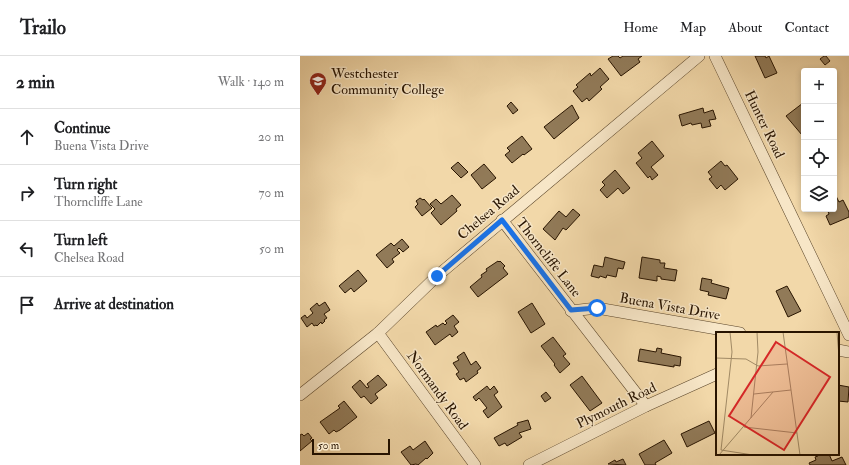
<!DOCTYPE html>
<html lang="en">
<head>
<meta charset="utf-8">
<style>
  body { margin:0; font-family:"IM FELL Double Pica",serif; background:#f2f2f2; color:#202124 }
  .controls { position:absolute; right:12px; top:12px; display:grid; overflow:hidden; border-radius:4px; box-shadow:0 2px 6px #0003 }
  .controls button { width:36px; height:36px; display:grid; place-items:center; padding:0; border:0; border-bottom:1px solid #e0e0e0; background:#fff; color:#202124; font:20px sans-serif }
  .scale { position:absolute; left:12px; bottom:10px; width:78px; box-sizing:border-box; padding-left:4px; border:2px solid #281400; border-top:0; font-size:11px; line-height:14px; white-space:nowrap; color:#281400; -webkit-text-stroke:3px #f7e6c7; paint-order:stroke }
  .stop { position:absolute; width:12px; height:12px; margin:-9px; border:3px solid #1a73e8; border-radius:50%; background:#fff }
  .stop.end { background:#1a73e8; border-color:#fff; box-shadow:0 1px 4px #0008 }
  .list { margin:0; padding:0; list-style:none }
  h2 { display:flex; justify-content:space-between; align-items:center; height:52px; margin:0; padding:0 16px; font-size:17px }
  h2 small { font-size:13px; font-weight:400; color:#757577 }
  .list li { display:grid; grid-template-columns:26px 1fr auto; gap:12px; align-items:center; box-sizing:border-box; height:56px; padding:0 16px; border-top:1px solid #e0e0e0 }
  .list b { display:block; font-size:15px; white-space:nowrap }
  .list p { margin:0; font-size:13px; white-space:nowrap; color:#757577 }
  .list em { font-size:13px; font-style:normal; color:#757577 }
  .icon { flex:none; width:22px; height:22px; fill:none; stroke:currentColor; stroke-width:2; stroke-linecap:round; stroke-linejoin:round }
  .map { position:relative; flex:none; width:549px; height:409px; overflow:hidden }
  header { display:flex; align-items:center; gap:24px; box-sizing:border-box; height:56px; padding:0 20px; background:#fff; border-bottom:1px solid #e0e0e0 }
  header strong { font-size:19px }
  nav { display:flex; gap:22px; margin-inline-start:auto; font-size:14px }
  main { display:flex }
  aside { flex:1; background:#fff }
  .map>svg:first-child { display:block }
  .building { fill:#917a58; stroke:#281400 }
  .lines { fill:none; stroke-linecap:round; stroke-linejoin:round }
  .street-casing { stroke:#5a452a; stroke-width:12 }
  .street { stroke:#f7e6c7; stroke-width:11 }
  .route { stroke:#1a73e8; stroke-width:5 }
  .labels { text-anchor:middle; stroke-width:3; stroke-linejoin:round; paint-order:stroke }
  .poi-label { font-size:14px; fill:#281400; stroke:#f7e6c7; text-anchor:start }
  .street-label { font-size:14px; fill:#281400; stroke:#f7e6c7 }
  .inset-road { fill:none; stroke:#a18a65; stroke-width:1 }
  .view { fill:#d62828; fill-opacity:0.15; stroke:#d62828; stroke-width:2 }
  .inset-edge { fill:none; stroke:#281400; stroke-width:2 }
</style>
</head>
<body>
<header>
<strong>Trailo</strong>
<nav><a>Home</a><a>Map</a><a>About</a><a>Contact</a></nav>
</header>
<main>
<aside>
<h2>2 min<small>Walk · 140 m</small></h2>
<ul class="list">
<li><svg class="icon" aria-label="ahead" viewBox="0 0 24 24"><path d="M12 20V5M6 11l6-6 6 6"/></svg><div><b>Continue</b><p>Buena Vista Drive</p></div><em>20 m</em></li>
<li><svg class="icon" aria-label="right" viewBox="0 0 24 24"><path d="M7 20v-9h11M14 6l5 5-5 5"/></svg><div><b>Turn right</b><p>Thorncliffe Lane</p></div><em>70 m</em></li>
<li><svg class="icon" aria-label="left" viewBox="0 0 24 24"><path d="M17 20v-9H6M10 6l-5 5 5 5"/></svg><div><b>Turn left</b><p>Chelsea Road</p></div><em>50 m</em></li>
<li><svg class="icon" aria-label="arrive" viewBox="0 0 24 24"><path d="M6 21V4h12l-3 4 3 4H6"/></svg><div><b>Arrive at destination</b></div></li>
</ul>
</aside>
<div class="map">
<svg width="549" height="409" viewBox="0 0 549 409">
  <rect width="100%" height="100%" fill="#f2d8a9"/>
  <filter id="stains"><feTurbulence type="fractalNoise" baseFrequency=".005" numOctaves="4"/><feColorMatrix values="0 0 0 0 .2 0 0 0 0 .09 0 0 0 0 .02 0 0 0 .5 -.17"/></filter>
  <radialGradient id="worn" r=".72"><stop offset=".6" stop-color="#630" stop-opacity="0"/><stop offset="1" stop-color="#630" stop-opacity=".3"/></radialGradient>
  <g class="building">
    <path d="M313,0H318L320,2L323,0H342L338,3L340,6L321,20L308,3Z"/>
    <path d="M455,0H465L466,2L469,0L477,17L465,22Z"/>
    <path d="M524,0H526L530,5L525,9L520,3Z"/>
    <path d="M300,12L309,23L300,31L302,33L289,45L287,42L282,46L273,35L278,31L276,29L290,17L291,20Z"/>
    <path d="M211,46L218,54L213,58L207,50Z"/>
    <path d="M503,47L504,78L502,79L486,60Z"/>
    <path d="M272,49L279,62L254,83L244,71Z"/>
    <path d="M403,52L404,57L413,54L416,63L409,64L411,70L402,72L401,67L392,69L391,67L382,70L379,59Z"/>
    <path d="M222,80L232,93L224,99L223,98L212,107L205,99L210,95L207,92Z"/>
    <path d="M352,85L364,100L351,111L358,119L352,124L350,120L348,122L336,107L342,102L338,97Z"/>
    <path d="M421,105L425,110L427,109L438,123L425,134L421,129L417,133L409,123L412,121L408,116Z"/>
    <path d="M158,106L168,116L161,122L151,112Z"/>
    <path d="M184,108L196,122L182,133L171,119Z"/>
    <path d="M315,114L330,132L323,138L318,132L307,142L300,134L305,129L302,126Z"/>
    <path d="M534,136L539,146L543,144L549,156V161L530,169L526,160L529,158L527,153H534Z"/>
    <path d="M152,139L161,149L156,153L157,155L141,169L131,157L135,153L130,148L136,143L141,148Z"/>
    <path d="M120,142L123,144L124,143L132,152L122,160L115,151L118,148L116,145Z"/>
    <path d="M273,153L280,159L266,174L263,172L255,184L243,173L259,155L266,161Z"/>
    <path d="M102,183L109,191L103,196L99,192L97,194L100,197L92,203L94,206L87,212L76,199L91,187L94,190Z"/>
    <path d="M305,201L325,206L323,213L318,212L316,221L307,219L306,222L300,220L299,222L291,220L294,209L303,211Z"/>
    <path d="M342,201L360,204V207H365L364,212L377,214L375,225L361,223V221L357,220V225L339,222Z"/>
    <path d="M198,205L199,206L200,205L205,210L203,212L208,218L178,241L170,231L182,221L181,219L187,215L186,213Z"/>
    <path d="M58,214L67,225L54,236L51,232L45,237L39,230Z"/>
    <path d="M402,222L412,224L411,227L429,232L426,243L408,239L409,236L400,234Z"/>
    <path d="M487,230L501,255L488,261L476,235Z"/>
    <path d="M25,246L30,254L24,258L27,262L24,264L25,265L22,268L21,266L17,270L16,269L14,270L12,267L7,271L1,262L5,259L7,262L13,257L10,253L17,247L19,250Z"/>
    <path d="M232,247L245,268L231,277L218,256Z"/>
    <path d="M153,259L159,266L154,270L158,276L152,281L150,278L135,289L126,276L136,269L137,271L143,267L145,269L147,267L145,265Z"/>
    <path d="M253,281L266,298L263,300L270,308L260,317L254,309L255,308L241,290Z"/>
    <path d="M357,292L362,293L361,297L381,301L380,310L374,309V311L338,305L340,293L356,296Z"/>
    <path d="M164,296L171,309L176,305L181,312L177,315L178,317L166,326L164,322L160,324L156,318L159,316L153,307L159,304L157,301Z"/>
    <path d="M78,319L87,329L75,338L78,342L71,348L64,340L61,342L52,331L60,324L67,332L69,331L67,328Z"/>
    <path d="M282,320L302,347L290,355L270,329Z"/>
    <path d="M538,327V329L549,331L548,346L538,345Z"/>
    <path d="M187,330L190,334L194,330L198,336L194,339L202,351L188,362L183,355L187,352L179,342L176,345L173,341Z"/>
    <path d="M246,336L251,342L245,346L241,340Z"/>
    <path d="M44,345L57,361L40,374L36,376L34,374L29,378L20,366L40,352L38,350Z"/>
    <path d="M228,364L231,373L219,377L222,381L207,390L205,387L199,390L194,382L218,369L217,367Z"/>
    <path d="M409,365L415,377L387,391L381,378Z"/>
    <path d="M8,377L12,382L10,383L12,385L0,395V379L2,378L4,380Z"/>
    <path d="M364,384L372,397L355,407L356,409H345L339,398Z"/>
    <path d="M125,385L133,397L127,403L126,402L118,409L116,408L111,409L101,396L110,390L113,394Z"/>
    <path d="M517,398H529L532,405L542,401L546,409H510L509,407L516,404L515,401L518,400Z"/>
    <path d="M323,403L326,409L308,408L315,404L316,406Z"/>
  </g>
  <g class="lines">
    <defs>
      <g id="street">
        <path d="M415,0L549,279"/>
        <path d="M202,164L346,350"/>
        <path d="M271,255L297,252L440,277"/>
        <path d="M78,277L175,409"/>
        <path d="M538,294L549,296"/>
        <path d="M0,339L78,277L137,220L399,0"/>
        <path d="M229,409L346,350L417,318"/>
      </g>
    </defs>
    <use href="#street" class="street-casing"/>
    <use href="#street" class="street"/>
  </g>
  <g class="lines">
    <path class="route" d="M137,220L202,164L271,254L297,252"/>
  </g>
  <defs>
    <symbol id="university-pin" viewBox="-11 -11 22 30"><path d="M0 17L-7.5 6A9.5 9.5 0 1 1 7.5 6Z" fill="#8f2418" stroke="#f7e6c7"/><path d="M0-5L7-2L0 1L-7-2ZM-4 1L0 2.5L4 1V4Q0 6-4 4Z" fill="#fff"/></symbol>
  </defs>
  <g fill-rule="evenodd">
    <use href="#university-pin" x="8" y="15" width="20" height="27"/>
  </g>
  <g class="labels">
    <g class="poi-label">
      <text x="31" y="22">Westchester<tspan x="31" dy="16">Community College</tspan></text>
    </g>
    <g class="street-label">
      <text transform="translate(465 68) rotate(64)" y="5">Hunter Road</text>
      <text transform="translate(188 156) rotate(-40)" y="5">Chelsea Road</text>
      <text transform="translate(249 201) rotate(52)" y="5">Thorncliffe Lane</text>
      <text transform="translate(370 250) rotate(10)" y="5">Buena Vista Drive</text>
      <text transform="translate(138 334) rotate(54)" y="5">Normandy Road</text>
      <text transform="translate(316 349) rotate(-26)" y="5">Plymouth Road</text>
    </g>
  </g>
  <g transform="translate(416 276)">
    <rect width="123" height="123" fill="#f2d8a9"/>
    <path class="inset-road" d="M14,0L16,20L5,118L37,123M67,0L84,123M121,0L123,25M0,26L30,27L42,34L71,32M38,62L75,58M35,86L42,20L41,0M28,95L81,101M3,123L57,60"/>
    <path class="view" d="M60,10L114,45L68,118L13,84Z"/>
    <rect width="123" height="123" class="inset-edge"/>
  </g>
  <rect width="100%" height="100%" filter="url(#stains)"/>
  <rect width="100%" height="100%" fill="url(#worn)"/>
</svg>
<div class="controls">
<button>+</button>
<button>−</button>
<button><svg class="icon" aria-label="locate" viewBox="0 0 24 24"><circle cx="12" cy="12" r="6"/><path d="M12 2v4M12 18v4M2 12h4M18 12h4"/></svg></button>
<button><svg class="icon" aria-label="layers" viewBox="0 0 24 24"><path d="M12 4l9 5-9 5-9-5zM3 14l9 5 9-5"/></svg></button>
</div>
<div class="scale">50 m</div>
<div class="stop" style="left:297px;top:252px"></div>
<div class="stop end" style="left:137px;top:220px"></div>
</div>
</main>
</body>
</html>
